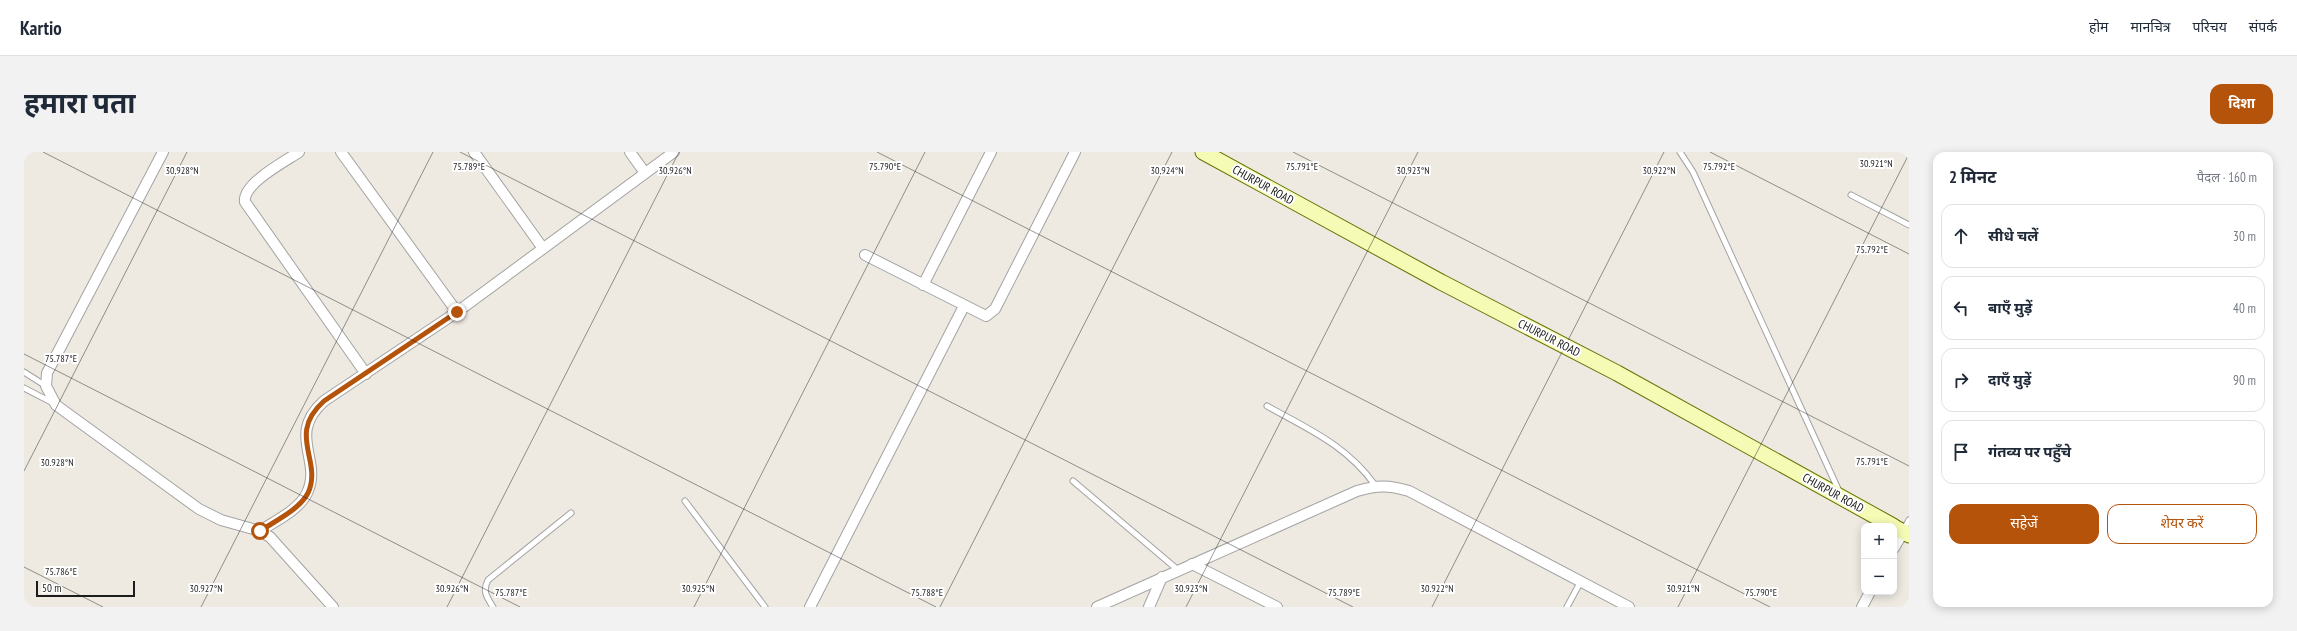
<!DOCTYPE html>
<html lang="hi">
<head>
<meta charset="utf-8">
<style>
  body { margin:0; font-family:"PT Sans Narrow","Noto Sans Devanagari",sans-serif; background:#f2f2f3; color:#1f2937 }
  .controls { position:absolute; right:12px; bottom:12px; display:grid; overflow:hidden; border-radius:8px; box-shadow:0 2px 10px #0003 }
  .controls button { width:36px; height:36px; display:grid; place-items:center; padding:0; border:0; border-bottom:1px solid #e0e1e3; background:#fff; color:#1f2937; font:20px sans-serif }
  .scale { position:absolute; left:12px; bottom:10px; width:99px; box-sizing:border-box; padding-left:4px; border:2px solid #1c1c1c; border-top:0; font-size:11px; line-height:14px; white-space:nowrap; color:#1c1c1c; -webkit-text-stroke:3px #fff; paint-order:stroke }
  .stop { position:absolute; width:12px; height:12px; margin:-9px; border:3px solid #b45309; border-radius:50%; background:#fff }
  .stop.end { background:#b45309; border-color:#fff; box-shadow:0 1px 4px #0008 }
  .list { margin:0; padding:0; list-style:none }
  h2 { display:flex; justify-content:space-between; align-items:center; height:52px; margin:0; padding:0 16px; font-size:17px }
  h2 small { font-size:13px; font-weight:400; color:#747a83 }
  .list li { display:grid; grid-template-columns:26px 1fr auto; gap:12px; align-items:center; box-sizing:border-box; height:64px; margin:0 8px 8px; padding:0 8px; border:1px solid #e0e1e3; border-radius:12px }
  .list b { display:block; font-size:15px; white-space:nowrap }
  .list em { font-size:13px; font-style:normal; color:#747a83 }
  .actions { display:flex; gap:8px; padding:12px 16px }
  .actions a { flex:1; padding:9px 0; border:1px solid #b45309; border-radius:12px; text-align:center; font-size:14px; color:#b45309 }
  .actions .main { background:#b45309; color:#fff }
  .icon { flex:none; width:22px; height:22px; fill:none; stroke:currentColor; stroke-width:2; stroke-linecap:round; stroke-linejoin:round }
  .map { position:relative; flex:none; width:1885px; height:455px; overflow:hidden; border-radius:12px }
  header { display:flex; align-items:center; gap:24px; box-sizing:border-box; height:56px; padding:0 20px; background:#fff; border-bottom:1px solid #e0e1e3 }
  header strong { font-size:19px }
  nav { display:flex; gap:22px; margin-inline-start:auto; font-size:14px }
  .intro { display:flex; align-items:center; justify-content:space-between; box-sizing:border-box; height:96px; padding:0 24px }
  h1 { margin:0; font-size:28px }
  .button { padding:10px 18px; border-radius:12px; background:#b45309; color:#fff; font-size:14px; font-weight:700 }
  main { display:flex; gap:24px; padding:0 24px }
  aside { flex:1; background:#fff; border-radius:12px; box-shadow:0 2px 10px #0003 }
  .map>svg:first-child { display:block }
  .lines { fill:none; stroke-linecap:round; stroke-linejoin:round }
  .lane-casing { stroke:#a3a3a3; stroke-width:7 }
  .street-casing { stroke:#a3a3a3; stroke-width:12 }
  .secondary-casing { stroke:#657303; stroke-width:17 }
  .lane { stroke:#fff; stroke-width:5 }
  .street { stroke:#fff; stroke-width:10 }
  .secondary { stroke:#f5fab4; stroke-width:15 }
  .route { stroke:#b45309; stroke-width:5 }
  .ticks { fill:none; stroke:#1c1c1c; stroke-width:1; stroke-opacity:0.45 }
  .labels { text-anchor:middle; stroke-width:4; stroke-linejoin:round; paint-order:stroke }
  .street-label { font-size:12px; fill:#1c1c1c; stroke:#fff }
  .ticks-label { font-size:10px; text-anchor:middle; fill:#1c1c1c; stroke:#fff; stroke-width:4; stroke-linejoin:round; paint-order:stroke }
</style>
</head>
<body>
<header>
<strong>Kartio</strong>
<nav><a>होम</a><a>मानचित्र</a><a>परिचय</a><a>संपर्क</a></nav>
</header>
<div class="intro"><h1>हमारा पता</h1><a class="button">दिशा</a></div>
<main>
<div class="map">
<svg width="1885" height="455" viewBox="0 0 1885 455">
  <rect width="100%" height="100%" fill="#eeeae2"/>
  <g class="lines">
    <defs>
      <g id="lane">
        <path d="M1656,0L1669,20L1815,339"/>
        <path d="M1827,43L1885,73"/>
        <path d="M0,220L22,234"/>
        <path d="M0,236L29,251"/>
        <path d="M1243,254C1286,278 1322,293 1351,333"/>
        <path d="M1049,329L1154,418"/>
        <path d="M661,349L741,455"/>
        <path d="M1880,377L1885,368"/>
        <path d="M469,455C463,445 458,440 464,428L547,361"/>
        <path d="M1543,455L1557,429"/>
      </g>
      <g id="street">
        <path d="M139,0L23,221L22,234L32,253L175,357L197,368L236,379L246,385L309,455"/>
        <path d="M275,0C260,10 218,32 221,50L342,222"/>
        <path d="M317,0L433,160"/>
        <path d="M450,0L518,95"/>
        <path d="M606,0L621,21"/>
        <path d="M841,103L962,164L971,157L1051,0"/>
        <path d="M899,133L967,0"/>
        <path d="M236,379C251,369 275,358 283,341C299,308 262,283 300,249L433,160L650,0"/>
        <path d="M1870,396L1879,380"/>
        <path d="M1168,412L1253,455"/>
        <path d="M786,455L940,154"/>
        <path d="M1073,455L1333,339C1353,333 1365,333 1385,339L1605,455"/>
        <path d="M1125,455L1138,425"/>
        <path d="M1838,455L1846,440"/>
      </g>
      <g id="secondary">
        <path d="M1179,0L1417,130L1593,221L1869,374"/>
        <path d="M1870,375L1885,383"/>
      </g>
    </defs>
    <use href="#lane" class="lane-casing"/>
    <use href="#street" class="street-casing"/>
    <use href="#secondary" class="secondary-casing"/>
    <use href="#lane" class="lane"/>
    <use href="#street" class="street"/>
    <use href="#secondary" class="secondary"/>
  </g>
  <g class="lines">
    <path class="route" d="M236,379C251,369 275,358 284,341C299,308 262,283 300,249L433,160"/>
  </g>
  <path class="ticks" d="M19,0L912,455M436,0L1329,455M853,0L1746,455M1269,0L1885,314M1686,0L1885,102M0,202L496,455M0,319L163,0M0,415L79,455M177,455L409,0M423,455L655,0M670,455L901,0M916,455L1148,0M1162,455L1394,0M1408,455L1640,0M1654,455L1885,2"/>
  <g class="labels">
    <g class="street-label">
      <text transform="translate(1239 33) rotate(29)" y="4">CHURPUR ROAD</text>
      <text transform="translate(1525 186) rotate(27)" y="4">CHURPUR ROAD</text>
      <text transform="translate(1809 341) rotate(29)" y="4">CHURPUR ROAD</text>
    </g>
  </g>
  <g class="ticks-label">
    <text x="1852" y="15">30.921°N</text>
    <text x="1695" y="18">75.792°E</text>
    <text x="1278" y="18">75.791°E</text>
    <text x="445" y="18">75.789°E</text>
    <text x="861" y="18">75.790°E</text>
    <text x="158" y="22">30.928°N</text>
    <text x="651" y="22">30.926°N</text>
    <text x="1143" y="22">30.924°N</text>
    <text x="1389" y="22">30.923°N</text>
    <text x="1635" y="22">30.922°N</text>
    <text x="1848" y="101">75.792°E</text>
    <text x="37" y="210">75.787°E</text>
    <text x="1848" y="313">75.791°E</text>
    <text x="33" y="314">30.928°N</text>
    <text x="37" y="423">75.786°E</text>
    <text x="182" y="440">30.927°N</text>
    <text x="428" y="440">30.926°N</text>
    <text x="674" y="440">30.925°N</text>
    <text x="1167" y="440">30.923°N</text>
    <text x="1413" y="440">30.922°N</text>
    <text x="1659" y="440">30.921°N</text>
    <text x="487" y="444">75.787°E</text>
    <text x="903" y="444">75.788°E</text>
    <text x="1320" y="444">75.789°E</text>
    <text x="1737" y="444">75.790°E</text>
  </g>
</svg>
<div class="controls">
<button>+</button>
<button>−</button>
</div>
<div class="scale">50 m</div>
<div class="stop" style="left:236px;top:379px"></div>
<div class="stop end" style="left:433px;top:160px"></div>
</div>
<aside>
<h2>2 मिनट<small>पैदल · 160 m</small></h2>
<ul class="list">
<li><svg class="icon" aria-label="ahead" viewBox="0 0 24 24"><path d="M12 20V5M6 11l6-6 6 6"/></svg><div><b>सीधे चलें</b></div><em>30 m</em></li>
<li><svg class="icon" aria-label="left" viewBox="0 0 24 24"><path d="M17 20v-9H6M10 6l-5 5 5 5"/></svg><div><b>बाएँ मुड़ें</b></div><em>40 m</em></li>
<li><svg class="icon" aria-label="right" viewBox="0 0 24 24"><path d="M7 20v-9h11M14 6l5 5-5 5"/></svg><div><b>दाएँ मुड़ें</b></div><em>90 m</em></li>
<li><svg class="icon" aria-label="arrive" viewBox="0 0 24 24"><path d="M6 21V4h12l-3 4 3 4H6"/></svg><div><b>गंतव्य पर पहुँचे</b></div></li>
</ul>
<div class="actions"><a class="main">सहेजें</a><a>शेयर करें</a></div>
</aside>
</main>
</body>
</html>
